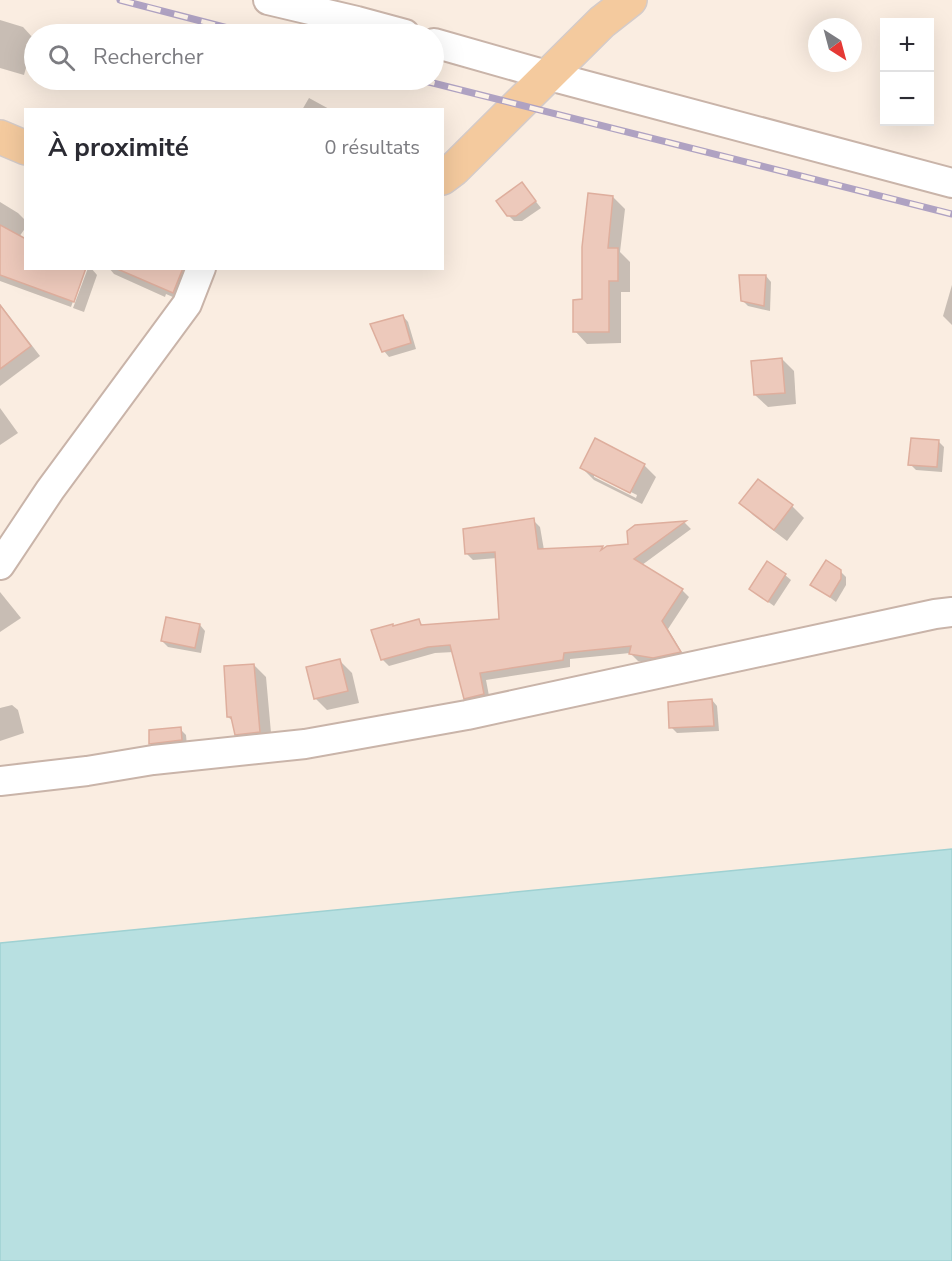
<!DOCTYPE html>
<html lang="fr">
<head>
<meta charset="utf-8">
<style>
  body { margin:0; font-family:"Nunito Sans",sans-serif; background:#f2f2f3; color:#2b2b33 }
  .controls { position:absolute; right:18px; top:18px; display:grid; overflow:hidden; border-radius:0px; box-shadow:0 6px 24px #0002 }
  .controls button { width:54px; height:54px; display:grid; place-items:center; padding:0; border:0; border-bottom:2px solid #e1e1e2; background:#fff; color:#2b2b33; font:30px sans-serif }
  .compass { position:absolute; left:808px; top:18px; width:54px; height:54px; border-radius:50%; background:#fff; box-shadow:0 6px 24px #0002; rotate:144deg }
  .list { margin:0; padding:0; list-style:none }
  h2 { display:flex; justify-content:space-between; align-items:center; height:78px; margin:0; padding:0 24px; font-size:26px }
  h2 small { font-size:20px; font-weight:400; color:#7c7c81 }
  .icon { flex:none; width:33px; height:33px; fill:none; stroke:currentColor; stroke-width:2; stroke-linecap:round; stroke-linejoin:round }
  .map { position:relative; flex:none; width:952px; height:1261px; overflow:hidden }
  .search { position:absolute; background:#fff; box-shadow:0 6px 24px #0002; left:24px; top:24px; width:420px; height:66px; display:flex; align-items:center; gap:15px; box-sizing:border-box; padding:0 21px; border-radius:33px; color:#7c7c81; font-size:22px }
  .panel { position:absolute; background:#fff; box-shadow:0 6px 24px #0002; left:24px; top:108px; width:420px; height:162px; border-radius:0px }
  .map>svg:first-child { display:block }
  .water { fill:#b8e0e1; stroke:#9fd1d2; stroke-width:1.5 }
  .shadow { fill:#0003; fill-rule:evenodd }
  .building { fill:#edc9bb; stroke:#deae9d; stroke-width:1.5 }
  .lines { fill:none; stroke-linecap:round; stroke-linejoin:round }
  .minor-casing { stroke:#c9b4a9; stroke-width:32 }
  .primary-casing { stroke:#d4cbc9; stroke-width:36 }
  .minor { stroke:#fff; stroke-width:28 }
  .primary { stroke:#f4ca9e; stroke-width:33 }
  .rail-casing { stroke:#afa2c2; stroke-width:7 }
  .rail { stroke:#fdf2e7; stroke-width:4.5; stroke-dasharray:14; stroke-linecap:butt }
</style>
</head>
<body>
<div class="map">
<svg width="952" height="1261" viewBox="0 0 952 1261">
  <rect width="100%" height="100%" fill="#faede1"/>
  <path class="water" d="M952,849V1261H0V943Z"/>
  <g class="shadow">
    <path d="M0,20L23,27L34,39L24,75L0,68Z"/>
    <path d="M309,98L331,110H302Z"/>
    <path d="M522,184L541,208L522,221H514L508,215Z"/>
    <path d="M613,197L625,209L620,252L630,262V292H621V343L587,344L575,331Z"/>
    <path d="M0,202L18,213L26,221V227L19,237L26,268H85L71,307L0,281Z"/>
    <path d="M88,268H91L97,275L84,312L73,308Z"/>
    <path d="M109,268H193L182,301L166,294L165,297L114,274Z"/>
    <path d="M766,276L771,282L770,311L748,306L742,300Z"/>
    <path d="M952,285V325L943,316Z"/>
    <path d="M0,304L40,356L0,386Z"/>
    <path d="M403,316L408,322L416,349L389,357L384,351Z"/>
    <path d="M782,359L794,371L796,404L768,407L755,395Z"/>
    <path d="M0,408L18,433L0,445Z"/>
    <path d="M938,441L944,447L942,472L916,470L910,464Z"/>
    <path d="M644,465L656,477L642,504L594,480L582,468ZM594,474L637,495L636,498L594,477Z"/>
    <path d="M741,503L792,506L804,518L787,541L753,515Z"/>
    <path d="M533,520L540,527L544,550L602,547L604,549L629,545L636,526L685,523L691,529L642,565L682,590L689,597L668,629L686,659L660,664L638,661L630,653L570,659V667L486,680L490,701L472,705L465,698L454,652L435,653L389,666L382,659L395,628L418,621L424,626L500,621L497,558L473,560L466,553Z"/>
    <path d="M840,571L846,577V585L836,602L812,584Z"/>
    <path d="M785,575L791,580L774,606L751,589Z"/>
    <path d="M0,592L21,618L0,632Z"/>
    <path d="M200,625L205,631L201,653L168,647L162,641Z"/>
    <path d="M340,661L352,673L359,703L327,710L315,698Z"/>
    <path d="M254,665L266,677L272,744L248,746L236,734L234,722L228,717Z"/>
    <path d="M712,700L717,706L719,731L677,733L671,727Z"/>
    <path d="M12,705L18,710L24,733L0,741V708Z"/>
    <path d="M180,729L186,735L187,746L156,749L151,743Z"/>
  </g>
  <g class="building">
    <path d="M522,182L536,201L516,216H507L496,201Z"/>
    <path d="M588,193L613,196L608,248H618V281H609V332H573V300L582,299V247Z"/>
    <path d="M0,225L26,239V268H86L74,302L0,275Z"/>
    <path d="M115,268H183L173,293Z"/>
    <path d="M739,275H766L764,306L741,301Z"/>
    <path d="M0,305L31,346L0,369Z"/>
    <path d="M403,315L411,343L382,352L370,324Z"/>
    <path d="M782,358L785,393L754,395L751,361Z"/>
    <path d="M595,438L645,464L630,493L580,468Z"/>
    <path d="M911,438L939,440L937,467L908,465Z"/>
    <path d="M758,479L793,505L774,530L739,503Z"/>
    <path d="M534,518L538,549L603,546L601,550L607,546L628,544L627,531L635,525L686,521L634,559L683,589L662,621L681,652L653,658L629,654L631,646L564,653L563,660L480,673L484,694L464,699L450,645L428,647L381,660L371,630L393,624V626L419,619L421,625L499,619L495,552L465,554L463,529Z"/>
    <path d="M826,560L841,570V579L830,597L810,585Z"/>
    <path d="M767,561L786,574L768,602L749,589Z"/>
    <path d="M166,617L200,624L195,648L161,641Z"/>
    <path d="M340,659L348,691L314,699L306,667Z"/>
    <path d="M254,664L260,732L235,735L231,717H227L224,666Z"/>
    <path d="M712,699L714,726L669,728L668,702Z"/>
    <path d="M181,727L182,740L149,744V730Z"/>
  </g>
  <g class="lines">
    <defs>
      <g id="minor">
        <path d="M268,0L357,21L405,34"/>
        <path d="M434,43L550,76L952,183"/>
        <path d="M0,565L50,490L187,304L201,268"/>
        <path d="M0,781L87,771L153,760L305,744L467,715L935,614L952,612"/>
      </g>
      <g id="primary">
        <path d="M0,137L26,148"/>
        <path d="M442,178L454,169L602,22L630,0"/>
      </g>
    </defs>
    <use href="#minor" class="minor-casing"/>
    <use href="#primary" class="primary-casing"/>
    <use href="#minor" class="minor"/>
    <use href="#primary" class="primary"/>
    <defs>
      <g id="rail">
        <path d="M120,0L251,34"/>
        <path d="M421,80L952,214"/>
      </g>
    </defs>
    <use href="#rail" class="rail-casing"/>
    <use href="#rail" class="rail"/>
  </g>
</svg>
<div class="controls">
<button>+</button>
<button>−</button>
</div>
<svg class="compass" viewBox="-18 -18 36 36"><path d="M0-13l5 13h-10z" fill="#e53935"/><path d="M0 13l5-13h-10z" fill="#7c7c81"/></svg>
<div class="search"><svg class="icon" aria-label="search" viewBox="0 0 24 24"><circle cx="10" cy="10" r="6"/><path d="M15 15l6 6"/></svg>Rechercher</div>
<section class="panel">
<h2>À proximité<small>0 résultats</small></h2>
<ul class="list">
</ul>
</section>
</div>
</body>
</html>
